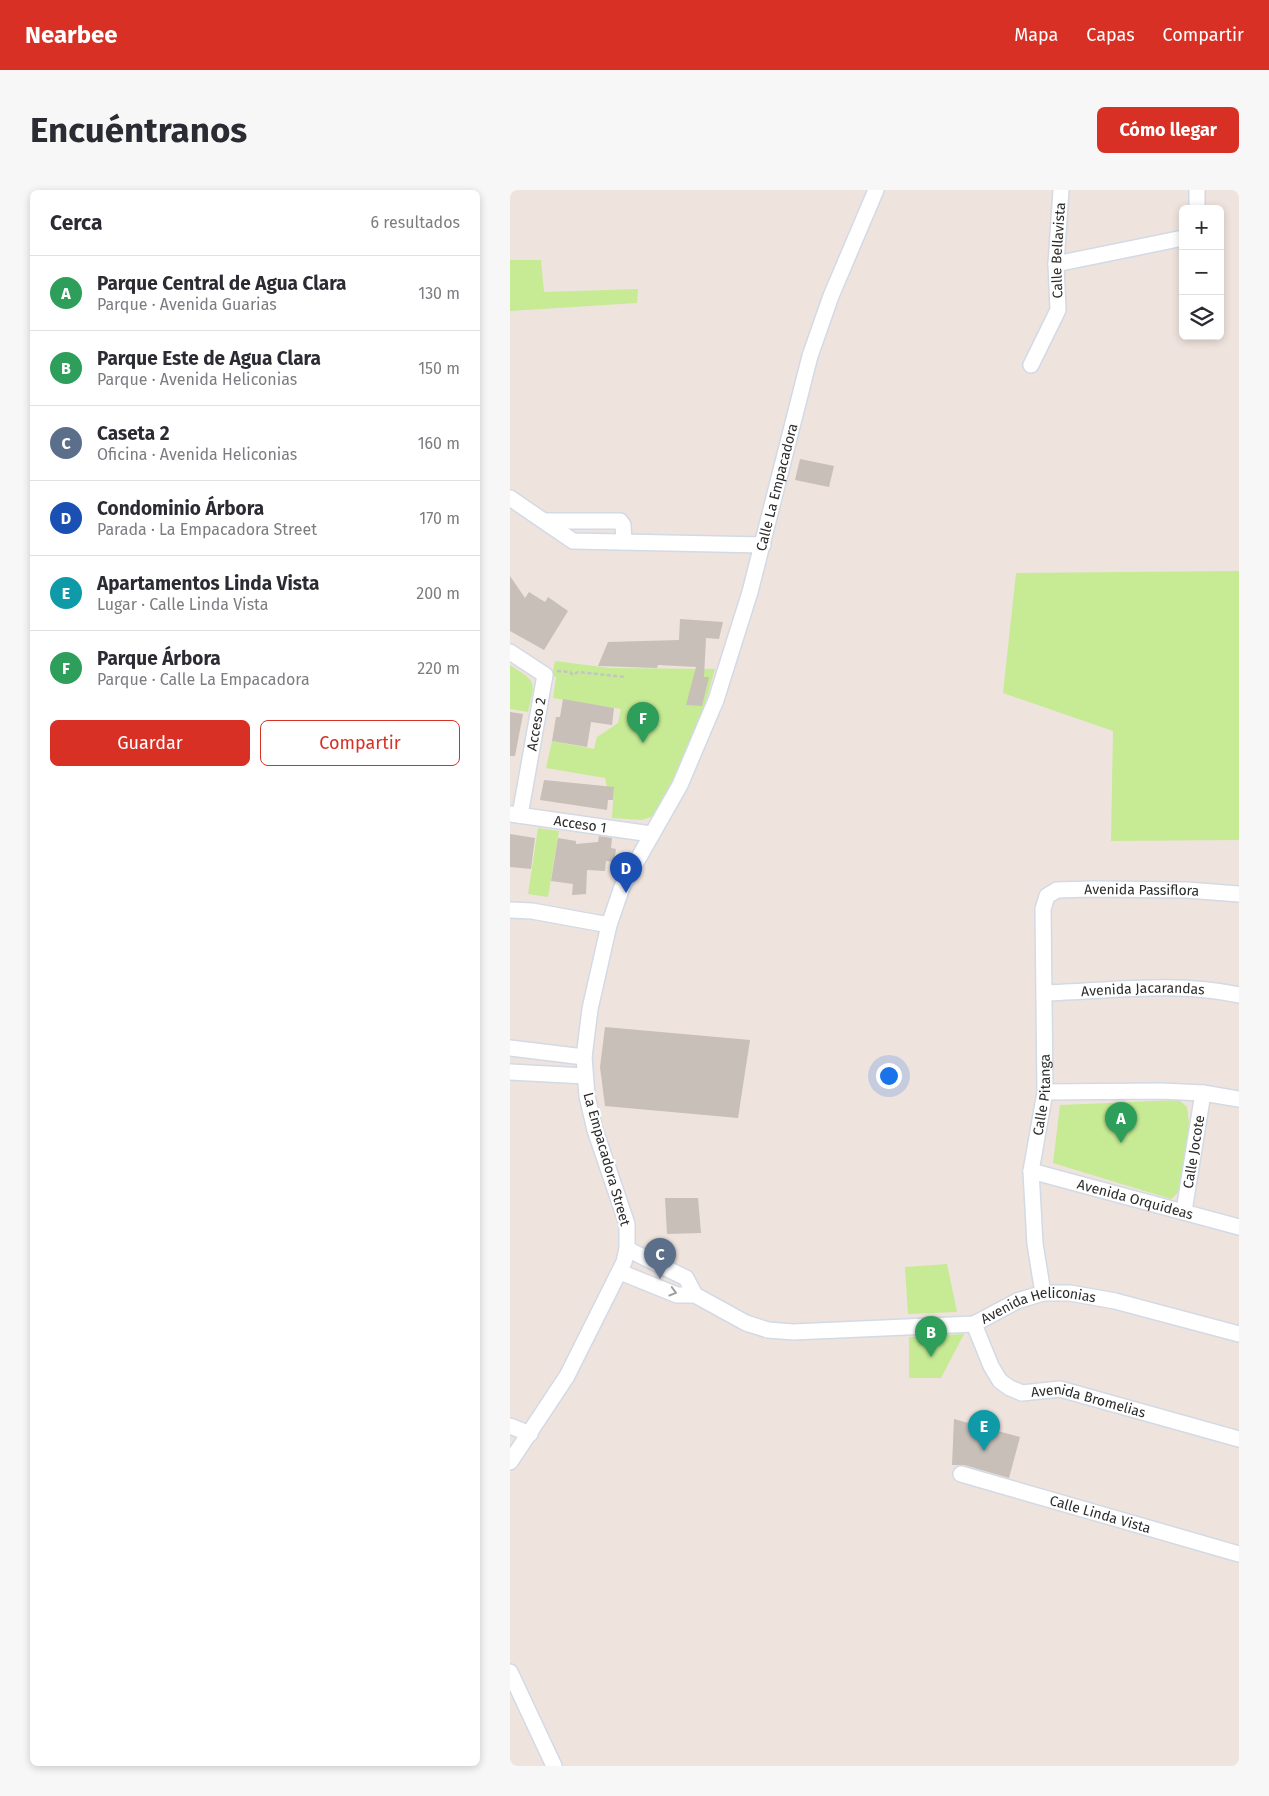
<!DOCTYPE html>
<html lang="es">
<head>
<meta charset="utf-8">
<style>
  body { margin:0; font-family:"Fira Sans",sans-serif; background:#f7f7f7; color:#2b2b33 }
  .controls { position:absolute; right:15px; top:15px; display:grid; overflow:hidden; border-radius:8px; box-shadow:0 2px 8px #0003 }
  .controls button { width:45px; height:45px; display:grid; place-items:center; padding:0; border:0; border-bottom:1px solid #e1e1e2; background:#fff; color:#2b2b33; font:25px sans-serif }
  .you { position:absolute; left:378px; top:885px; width:18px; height:18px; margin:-12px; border:4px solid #fff; border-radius:50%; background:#1a73e8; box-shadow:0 0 0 8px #1a73e833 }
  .badge { display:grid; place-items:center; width:32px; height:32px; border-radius:50%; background:#d93025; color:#fff; font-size:16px; font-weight:700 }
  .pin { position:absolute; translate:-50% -41px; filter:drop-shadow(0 1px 2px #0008) }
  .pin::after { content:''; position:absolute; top:26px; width:18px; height:15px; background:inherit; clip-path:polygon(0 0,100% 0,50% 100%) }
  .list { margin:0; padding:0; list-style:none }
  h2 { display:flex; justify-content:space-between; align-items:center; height:65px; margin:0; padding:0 20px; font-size:21px }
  h2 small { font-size:16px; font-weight:400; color:#7c7c81 }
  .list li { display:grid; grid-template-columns:32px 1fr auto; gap:15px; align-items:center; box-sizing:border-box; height:75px; padding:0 20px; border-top:1px solid #e1e1e2 }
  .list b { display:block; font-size:19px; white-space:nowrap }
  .list p { margin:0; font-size:16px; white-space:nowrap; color:#7c7c81 }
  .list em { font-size:16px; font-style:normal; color:#7c7c81 }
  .actions { display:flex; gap:10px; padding:15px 20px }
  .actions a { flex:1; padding:11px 0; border:1px solid #d93025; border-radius:8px; text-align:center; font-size:18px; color:#d93025 }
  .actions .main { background:#d93025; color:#fff }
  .icon { flex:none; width:28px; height:28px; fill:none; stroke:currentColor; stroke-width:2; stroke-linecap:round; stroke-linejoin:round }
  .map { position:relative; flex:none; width:729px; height:1576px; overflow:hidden; border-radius:8px }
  header { display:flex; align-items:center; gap:30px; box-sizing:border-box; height:70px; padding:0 25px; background:#d93025; color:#fff }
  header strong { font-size:24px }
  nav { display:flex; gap:28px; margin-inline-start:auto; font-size:18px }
  .intro { display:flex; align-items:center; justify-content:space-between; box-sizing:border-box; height:120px; padding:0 30px }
  h1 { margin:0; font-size:35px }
  .button { padding:12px 22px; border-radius:8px; background:#d93025; color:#fff; font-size:18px; font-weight:700 }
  main { display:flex; gap:30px; padding:0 30px }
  aside { flex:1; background:#fff; border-radius:8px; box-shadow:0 2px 8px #0003 }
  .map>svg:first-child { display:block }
  .green { fill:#c6eb94 }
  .building { fill:#c7bfb8 }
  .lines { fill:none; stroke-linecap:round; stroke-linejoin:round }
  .minor-casing { stroke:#d2dae6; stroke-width:18 }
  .path { stroke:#c4c4c4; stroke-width:2.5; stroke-dasharray:4 2.5; stroke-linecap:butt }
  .minor { stroke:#fff; stroke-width:15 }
  .oneway { stroke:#a0a0a0 }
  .labels { text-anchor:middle; stroke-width:4.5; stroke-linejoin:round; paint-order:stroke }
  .street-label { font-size:14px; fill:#2c2c2c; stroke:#fff }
</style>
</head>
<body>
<header>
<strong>Nearbee</strong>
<nav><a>Mapa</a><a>Capas</a><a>Compartir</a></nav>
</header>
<div class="intro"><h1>Encuéntranos</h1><a class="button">Cómo llegar</a></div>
<main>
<aside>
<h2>Cerca<small>6 resultados</small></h2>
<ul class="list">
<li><span class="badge" style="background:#2e9e5b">A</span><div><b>Parque Central de Agua Clara</b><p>Parque · Avenida Guarias</p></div><em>130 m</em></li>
<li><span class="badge" style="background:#2e9e5b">B</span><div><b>Parque Este de Agua Clara</b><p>Parque · Avenida Heliconias</p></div><em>150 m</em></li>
<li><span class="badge" style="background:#5c6f8a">C</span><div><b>Caseta 2</b><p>Oficina · Avenida Heliconias</p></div><em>160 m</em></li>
<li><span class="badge" style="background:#1a4fb4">D</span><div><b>Condominio Árbora</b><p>Parada · La Empacadora Street</p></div><em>170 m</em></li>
<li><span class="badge" style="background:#0f9aa8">E</span><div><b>Apartamentos Linda Vista</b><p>Lugar · Calle Linda Vista</p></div><em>200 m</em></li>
<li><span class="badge" style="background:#2e9e5b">F</span><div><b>Parque Árbora</b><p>Parque · Calle La Empacadora</p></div><em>220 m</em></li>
</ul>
<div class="actions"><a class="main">Guardar</a><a>Compartir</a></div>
</aside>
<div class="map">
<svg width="729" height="1576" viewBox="0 0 729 1576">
  <rect width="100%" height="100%" fill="#efe3dd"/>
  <g class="green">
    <path d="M0,70H31L34,102L128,99L127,113L0,121Z"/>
    <path d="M729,381V650L601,651L603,541L493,503L506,383Z"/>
    <path d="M45,471L100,478L205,479L192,525L172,573L143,626L132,630L102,628L104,597H97L95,588L36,578L42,551L84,559L87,547L108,533L111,519L43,508L46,487L42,485Z"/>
    <path d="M0,475C28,493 25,491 18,522L0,519Z"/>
    <path d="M28,638L49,641L38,707L18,704Z"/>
    <path d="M669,910L677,917L679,933L671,1000L661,1009L543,973L550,915Z"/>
    <path d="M437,1074L447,1122L398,1124L395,1077Z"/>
    <path d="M454,1144L431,1188H399V1147Z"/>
  </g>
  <g class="building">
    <path d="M290,269L324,276L319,297L285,290Z"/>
    <path d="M0,386L15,408L19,402L35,412L38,407L58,421L34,460L0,441Z"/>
    <path d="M170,429L213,432L209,449L196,448L194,487H199L192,516L176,515L186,477L148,475L147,478L88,476L98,452L169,450Z"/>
    <path d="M53,509L104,518L102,535L81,532L77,557L42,551L46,527H50Z"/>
    <path d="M129,515L139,518L137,532L126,531Z"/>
    <path d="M0,522L13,524L5,566H0Z"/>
    <path d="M34,590L104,597L103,610H98L97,620L30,610Z"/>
    <path d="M0,644L25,648L21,679L0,677Z"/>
    <path d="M89,646L102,648L101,658L106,659L104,672L96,671L95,681L77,680L76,704L62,705L63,694L41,691L48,648L66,651V654L88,652Z"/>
    <path d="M95,837L240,850L228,928L95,916L90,877Z"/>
    <path d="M155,1008H188L191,1043L157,1044Z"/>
    <path d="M444,1229L510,1247L499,1288L454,1275H442Z"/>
  </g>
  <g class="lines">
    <defs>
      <g id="minor">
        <path d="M687,0V19"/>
        <path d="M546,74L673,48"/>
        <path id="s1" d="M521,175L548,120L546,74L551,0"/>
        <path d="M0,308L63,351L253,355"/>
        <path d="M34,331H110L113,335L114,352"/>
        <path d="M0,462L35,485L10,625"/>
        <path id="s2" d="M1,624L141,644"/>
        <path d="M0,720L22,721L99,735"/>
        <path id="s3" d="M535,803C599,801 667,791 729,805"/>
        <path d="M0,858L74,867"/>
        <path d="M0,882L75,886"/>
        <path d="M535,902L651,901L693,903L729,909"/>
        <path id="s4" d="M521,981L729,1037"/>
        <path id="s5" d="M674,1021L693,903"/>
        <path d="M117,1059L176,1088L185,1105"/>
        <path id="s6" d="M110,1082L167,1105H185L236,1133L258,1140L283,1142L464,1134L507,1111L533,1103H560L605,1111L729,1144"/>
        <path id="s7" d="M533,1103L525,1054L521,981L535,902L533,719L537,706L547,700L581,699L677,700L729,704"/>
        <path id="s8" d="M464,1134L481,1176L490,1191L500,1198L512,1203L550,1199L729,1249"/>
        <path d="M0,1236L20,1244"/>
        <path id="s9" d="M0,1272L57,1186L114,1072L117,1059V1034L85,940L77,906L74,867L80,819L99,735L112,697L170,595L206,510L240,402L300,166L321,106L366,0"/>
        <path id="s10" d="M451,1284L729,1364"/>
        <path d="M0,1482L44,1576"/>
      </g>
    </defs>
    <use href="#minor" class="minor-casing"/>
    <path class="path" d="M47,481L60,482L63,485L68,482L115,487"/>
    <use href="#minor" class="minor"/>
  </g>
  <defs><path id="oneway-chevron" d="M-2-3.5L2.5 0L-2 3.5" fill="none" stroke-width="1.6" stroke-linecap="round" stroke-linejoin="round" transform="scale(1.25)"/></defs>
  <use class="oneway" href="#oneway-chevron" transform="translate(163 1102) rotate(16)"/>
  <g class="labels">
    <g class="street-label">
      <text dy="5" stroke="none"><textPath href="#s1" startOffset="121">Calle Bellavista</textPath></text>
      <text dy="5" stroke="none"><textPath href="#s9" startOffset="1048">Calle La Empacadora</textPath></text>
      <text transform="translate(26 534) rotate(-80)" y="5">Acceso 2</text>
      <text dy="5" stroke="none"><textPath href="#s2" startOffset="70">Acceso 1</textPath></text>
      <text dy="5" stroke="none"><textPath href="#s7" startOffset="496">Avenida Passiflora</textPath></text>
      <text dy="5" stroke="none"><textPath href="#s3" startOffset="98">Avenida Jacarandas</textPath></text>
      <text dy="5" stroke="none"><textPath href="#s7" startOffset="200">Calle Pitanga</textPath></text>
      <text dy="5" stroke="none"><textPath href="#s5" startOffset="60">Calle Jocote</textPath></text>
      <text transform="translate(97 969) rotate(74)" y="5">La Empacadora Street</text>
      <text dy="5" stroke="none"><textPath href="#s4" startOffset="108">Avenida Orquídeas</textPath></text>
      <text dy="5" stroke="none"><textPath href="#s6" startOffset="436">Avenida Heliconias</textPath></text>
      <text dy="5" stroke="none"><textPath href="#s8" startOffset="156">Avenida Bromelias</textPath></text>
      <text dy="5" stroke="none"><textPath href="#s10" startOffset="145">Calle Linda Vista</textPath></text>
    </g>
  </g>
</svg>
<div class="controls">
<button>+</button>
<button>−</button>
<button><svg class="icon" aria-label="layers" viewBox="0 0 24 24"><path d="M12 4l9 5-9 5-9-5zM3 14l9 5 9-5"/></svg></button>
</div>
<div class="you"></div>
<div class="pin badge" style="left:611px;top:953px;background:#2e9e5b">A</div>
<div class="pin badge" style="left:421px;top:1167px;background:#2e9e5b">B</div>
<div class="pin badge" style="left:150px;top:1089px;background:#5c6f8a">C</div>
<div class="pin badge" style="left:116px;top:703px;background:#1a4fb4">D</div>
<div class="pin badge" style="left:474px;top:1261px;background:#0f9aa8">E</div>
<div class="pin badge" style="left:133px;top:553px;background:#2e9e5b">F</div>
</div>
</main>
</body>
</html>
